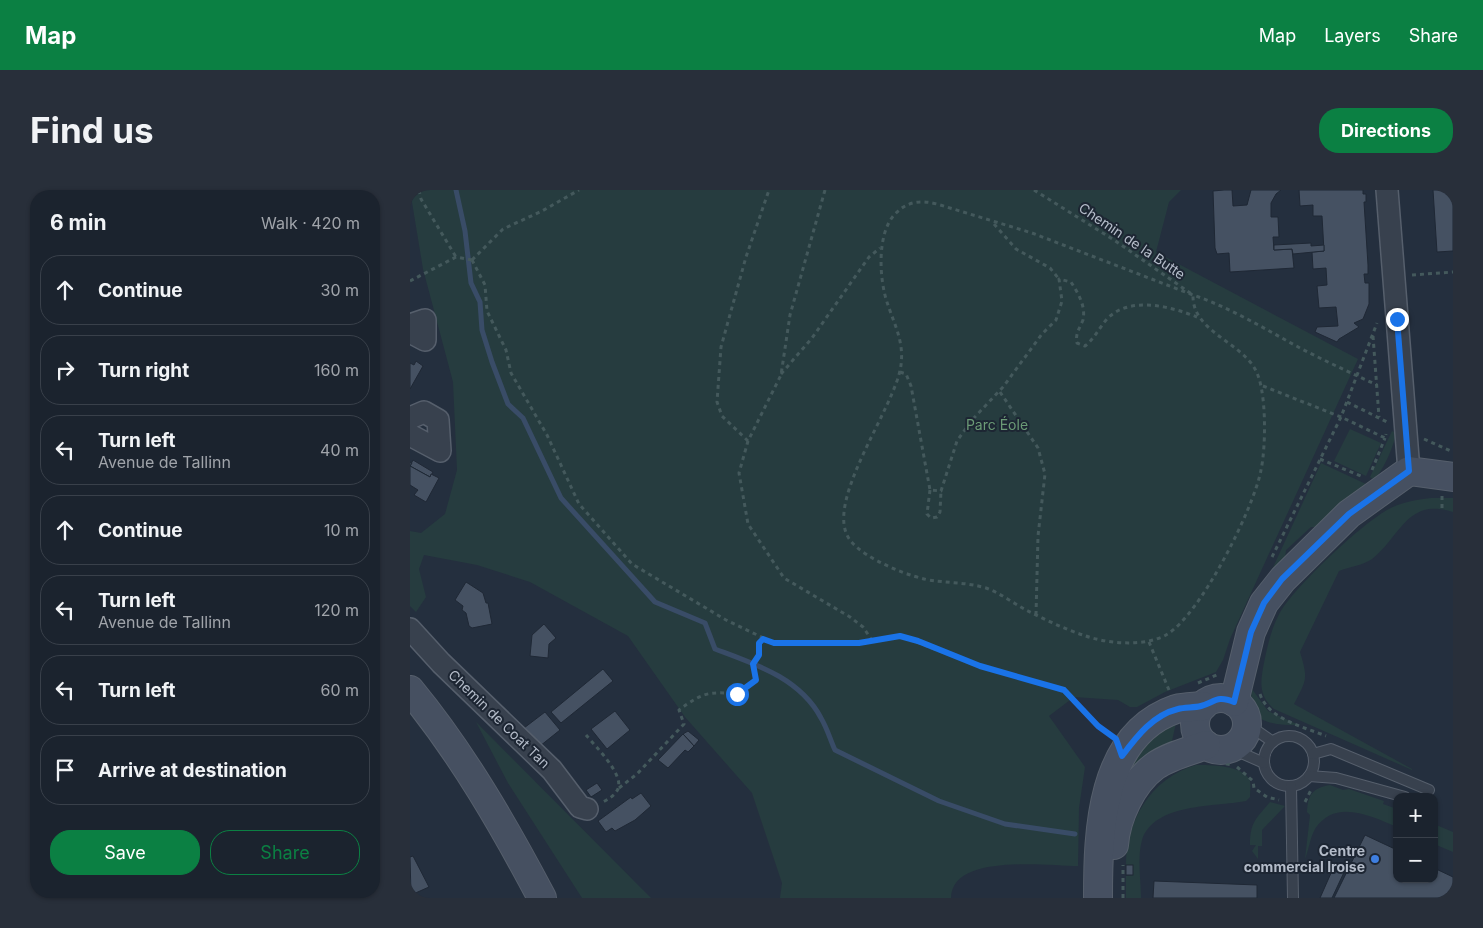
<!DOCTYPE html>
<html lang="en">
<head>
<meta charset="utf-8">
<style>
  body { margin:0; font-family:Inter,sans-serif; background:#282f3a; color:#f1f3f6 }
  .controls { position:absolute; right:15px; bottom:15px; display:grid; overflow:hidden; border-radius:10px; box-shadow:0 1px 4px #0004 }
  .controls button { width:45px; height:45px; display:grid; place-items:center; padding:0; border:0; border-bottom:1px solid #39404a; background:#1b232e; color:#f1f3f6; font:25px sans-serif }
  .stop { position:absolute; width:15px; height:15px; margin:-11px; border:4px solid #1a73e8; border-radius:50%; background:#fff }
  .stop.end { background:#1a73e8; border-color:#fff; box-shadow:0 1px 5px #0008 }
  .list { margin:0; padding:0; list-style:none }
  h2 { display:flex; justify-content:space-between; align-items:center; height:65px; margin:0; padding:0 20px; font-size:21px }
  h2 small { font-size:16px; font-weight:400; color:#a0a4aa }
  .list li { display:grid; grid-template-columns:32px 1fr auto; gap:15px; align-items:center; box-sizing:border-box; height:70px; margin:0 10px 10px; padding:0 10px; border:1px solid #39404a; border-radius:20px }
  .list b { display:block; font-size:19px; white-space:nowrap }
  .list p { margin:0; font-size:16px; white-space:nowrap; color:#a0a4aa }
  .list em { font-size:16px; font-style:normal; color:#a0a4aa }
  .actions { display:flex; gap:10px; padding:15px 20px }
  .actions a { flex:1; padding:11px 0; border:1px solid #0b8043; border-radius:20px; text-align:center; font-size:18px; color:#0b8043 }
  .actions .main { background:#0b8043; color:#fff }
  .icon { flex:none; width:28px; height:28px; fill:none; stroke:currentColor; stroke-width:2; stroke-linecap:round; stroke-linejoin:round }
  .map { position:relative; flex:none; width:1043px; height:708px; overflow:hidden; border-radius:20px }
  header { display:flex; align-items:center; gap:30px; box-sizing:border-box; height:70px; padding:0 25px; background:#0b8043; color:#fff }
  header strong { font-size:24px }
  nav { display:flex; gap:28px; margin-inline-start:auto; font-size:18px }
  .intro { display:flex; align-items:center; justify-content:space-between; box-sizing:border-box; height:120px; padding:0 30px }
  h1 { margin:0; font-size:35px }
  .button { padding:12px 22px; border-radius:20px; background:#0b8043; color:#fff; font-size:18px; font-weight:700 }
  main { display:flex; gap:30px; padding:0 30px }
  aside { flex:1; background:#1b232e; border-radius:20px; box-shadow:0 1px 4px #0004 }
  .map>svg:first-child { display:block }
  .green { fill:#263c3f }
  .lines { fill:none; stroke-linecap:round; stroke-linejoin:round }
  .stream { stroke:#394c67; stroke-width:5 }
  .building { fill:#455162; stroke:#1f2835 }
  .lane-casing { stroke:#565f6c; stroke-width:12 }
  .street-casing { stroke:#565f6c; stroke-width:24 }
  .secondary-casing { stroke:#565f6c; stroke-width:30 }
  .path { stroke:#44595c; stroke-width:3; stroke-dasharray:4 4; stroke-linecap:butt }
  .lane { stroke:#38414e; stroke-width:10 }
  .street { stroke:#38414e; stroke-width:21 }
  .secondary { stroke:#465061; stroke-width:28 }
  .route { stroke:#1a73e8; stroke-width:6 }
  .shop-dot { fill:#3f7fe0; stroke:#1d2633; stroke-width:2 }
  .labels { text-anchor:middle; stroke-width:4; stroke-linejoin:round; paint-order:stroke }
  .street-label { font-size:14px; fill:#b4bcc9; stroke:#1d2633 }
  .park-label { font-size:14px; fill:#6b9a76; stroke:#1d2633 }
  .poi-label { font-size:14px; font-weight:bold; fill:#b4bcc9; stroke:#1d2633; text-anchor:end }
</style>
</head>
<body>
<header>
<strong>Map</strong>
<nav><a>Map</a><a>Layers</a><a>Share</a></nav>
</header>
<div class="intro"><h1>Find us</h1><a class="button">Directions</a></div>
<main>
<aside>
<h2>6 min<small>Walk · 420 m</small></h2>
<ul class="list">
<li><svg class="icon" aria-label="ahead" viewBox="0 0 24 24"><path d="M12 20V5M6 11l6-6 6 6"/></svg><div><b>Continue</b></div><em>30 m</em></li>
<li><svg class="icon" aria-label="right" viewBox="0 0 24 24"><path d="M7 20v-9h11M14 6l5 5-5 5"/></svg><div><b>Turn right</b></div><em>160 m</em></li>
<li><svg class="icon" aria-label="left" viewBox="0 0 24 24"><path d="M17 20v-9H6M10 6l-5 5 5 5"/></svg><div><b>Turn left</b><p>Avenue de Tallinn</p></div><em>40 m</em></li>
<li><svg class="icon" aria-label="ahead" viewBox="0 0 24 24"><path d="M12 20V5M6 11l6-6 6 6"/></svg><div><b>Continue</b></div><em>10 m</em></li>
<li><svg class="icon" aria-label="left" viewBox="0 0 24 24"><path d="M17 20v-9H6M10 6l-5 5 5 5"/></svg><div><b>Turn left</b><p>Avenue de Tallinn</p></div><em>120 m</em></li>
<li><svg class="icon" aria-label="left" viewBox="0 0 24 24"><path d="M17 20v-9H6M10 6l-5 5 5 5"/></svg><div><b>Turn left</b></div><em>60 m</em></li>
<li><svg class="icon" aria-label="arrive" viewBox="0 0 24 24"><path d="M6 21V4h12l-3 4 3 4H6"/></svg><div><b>Arrive at destination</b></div></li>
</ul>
<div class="actions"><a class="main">Save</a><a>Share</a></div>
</aside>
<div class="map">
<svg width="1043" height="708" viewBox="0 0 1043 708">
  <rect width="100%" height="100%" fill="#242f3e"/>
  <g class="green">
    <path d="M0,0H771L759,12L746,62L948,169L820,449L813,470L806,482L755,502L727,517H720L708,510L664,507L639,526L675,577L669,618L668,676C637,676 542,663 541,708H370L372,693L342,603L275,527L218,446L120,392L67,375L14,365L9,379L16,407L6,422L0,416V341L11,343L35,324L47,280L43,192L13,79Z"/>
    <path d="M940,239L971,253L956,286L924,271Z"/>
    <path d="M982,241L986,243C985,253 972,285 963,289L960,287Z"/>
    <path d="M911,273L958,295L913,337H901L876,360L874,375L860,384Z"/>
    <path d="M1021,308H1043V322C997,307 991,346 962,369C954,375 939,377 929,381L890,462C898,489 897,489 884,514L1002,579V580L864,519C850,507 850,495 853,478C857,457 862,433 874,416C894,389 948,337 977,320C991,312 1006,310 1021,308Z"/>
    <path d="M842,499L858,521L889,535C864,535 835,534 842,499Z"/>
    <path d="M66,532L241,708H172L98,593Z"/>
    <path d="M766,533L760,560L695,642L733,547Z"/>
    <path d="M786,575C799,575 835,575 840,591C841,596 840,602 840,607L836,611C804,617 744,613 732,650C727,667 731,690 731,708H716V686L723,685V675H716C716,631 741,588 786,575Z"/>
    <path d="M920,595L933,600L939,599L974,611L973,614L987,619V637C961,626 925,608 905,639C900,648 899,659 895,669L900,625L897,622C898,604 903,598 920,595Z"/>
    <path d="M860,612L875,616L852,640V656H848V669L842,661L846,655H840C840,632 846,629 860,612Z"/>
    <path d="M1024,634L1043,642V662L1024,654Z"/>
  </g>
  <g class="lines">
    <path class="stream" d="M46,0L55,41L61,93L70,112L72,140L82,172L98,214L113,228L151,308L245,412L295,433L305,459C345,474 390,488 411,528C417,538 420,549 425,560L529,611L595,634L665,644"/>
  </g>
  <g class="building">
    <path d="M814,0H822L823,16L837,15L841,0H871L866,4L861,13V27H868L869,47H863L864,60L882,59L884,78L820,82L819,63L807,64L805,58L803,1Z"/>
    <path d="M889,0H953V4H956V12H954L958,75V84H954L955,93H959V114L953,129L944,133L949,137L929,149L927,152L905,142L907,137L928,136L926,117L909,118L907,96L917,95L916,78L903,79L902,62L914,61L912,26H903V15L890,16Z"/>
    <path d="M1023,0H1043V61L1027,62Z"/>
    <path d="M901,53V56L914,55V61L883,64L882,59L864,60V55Z"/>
    <path d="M6,171L13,176L0,199V173L4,175Z"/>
    <path d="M3,270L23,282L20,287L0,276Z"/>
    <path d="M0,272L2,273L0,276L20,287L21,284L29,288L16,312L4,305L8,300L0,295Z"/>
    <path d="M56,392L73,403L76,413H78L82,434L62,438L59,436L56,423L52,420L53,416L45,410Z"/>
    <path d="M134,434L146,448L139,454L138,468L120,466L122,445Z"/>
    <path d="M193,479L203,491L151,533L141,522Z"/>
    <path d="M205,521L220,540L197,559L181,539Z"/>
    <path d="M135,522L150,540L130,556L114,538Z"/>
    <path d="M278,541L289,550L284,556L273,544Z"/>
    <path d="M273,544L284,556L278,562L275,560L258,578L248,570Z"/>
    <path d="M187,593L192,600L181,607L176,600Z"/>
    <path d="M231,603L241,616L225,630L205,641L202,638L196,642L188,631L221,607L222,609Z"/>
    <path d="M955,645L987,660V689H1024V678L1043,687V708H924Z"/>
    <path d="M3,666L19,697L1,705L0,667Z"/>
    <path d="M925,674L936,678L922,708H910Z"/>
    <rect x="716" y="675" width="7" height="10"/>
    <path d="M744,691L847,695V708H743Z"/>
  </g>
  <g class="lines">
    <defs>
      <g id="lane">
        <path d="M837,534L863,552"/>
        <circle cx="879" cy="571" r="25"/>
        <path d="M820,558L854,573"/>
        <path d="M903,564L921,559L1019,600"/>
        <path d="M899,586L926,588L995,607"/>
        <path d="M881,596L883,708"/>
      </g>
      <g id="street">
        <path d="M977,0L999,281"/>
        <path d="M0,135L15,130V150L0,142"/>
        <path d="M0,228L14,222L28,230L30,261L0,245"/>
        <path d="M0,439L31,473L142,580L170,617L177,619"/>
      </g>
      <g id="secondary">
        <path d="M0,500C52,563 94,636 132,708"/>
        <circle cx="811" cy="534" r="26"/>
        <path d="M824,512L841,442L854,413L873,389L939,324L999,281L1043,287"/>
        <path d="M704,655C706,627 722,593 745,576C759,566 780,561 796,555"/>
        <path d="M688,708C688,642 690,545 766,519C774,517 784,517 793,516"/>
      </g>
    </defs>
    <use href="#lane" class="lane-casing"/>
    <use href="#street" class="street-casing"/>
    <use href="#secondary" class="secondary-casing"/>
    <g class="path">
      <path d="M9,0L11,9L46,67"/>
      <path d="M415,0L380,125L371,185L338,251L329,283L338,334L374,388L440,427L453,437L461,449"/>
      <path d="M624,0L704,50L783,105C782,141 829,151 845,179C857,199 856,257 851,280C844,318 790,426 756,445C734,457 697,454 673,445C654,439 634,429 616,420C603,413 590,403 576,398C559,393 544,393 526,391C503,389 454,369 440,350C412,313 486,217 491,175C494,152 485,136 478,115C469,91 466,42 486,23C498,11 511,10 527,14L622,43L783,105C821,118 855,139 890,158C915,171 941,183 967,195"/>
      <path d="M584,34L606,59L640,78L649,89"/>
      <path d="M62,70L75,95L77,121L96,160L101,183L137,245L169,314L222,374L316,430L364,453H449L490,446L570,476L654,500L688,536L701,546"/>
      <path d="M62,70L93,39L132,21L169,0"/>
      <path d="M1002,85L1043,82"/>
      <path d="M0,91L46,67L62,70"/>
      <path d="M963,146L969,227"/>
      <path d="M490,182L496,184L501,196L520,300L531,301L547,251L562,230L593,197L632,144L646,130L652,111L649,89L661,92C668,103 676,116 673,130C670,138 665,143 667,153L675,156C685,148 689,138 697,129C720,105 762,117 787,127"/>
      <path d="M371,184L402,148L459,67L470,58"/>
      <path d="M853,196L931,227L975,248L976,244"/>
      <path d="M590,202L628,258L635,284L628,346L626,425"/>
      <path d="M937,212L977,232"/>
      <path d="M1014,249L1043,262"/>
      <path d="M338,251L312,226L307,212L311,157L336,67L359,0"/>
      <path d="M910,269L953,287"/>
      <path d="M962,280L975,248"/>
      <path d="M520,300L517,324L521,328L527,327L530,322L531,301"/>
      <path d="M1032,306V321"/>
      <path d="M862,367L931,227L967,133"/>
      <path d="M739,452L759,500"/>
      <path d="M788,493L809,484"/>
      <path d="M850,504C858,529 894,537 916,546"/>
      <path d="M176,545C185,556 214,584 208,599C205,605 199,609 193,612"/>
      <path d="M808,572L822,575"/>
      <path d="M827,577L843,591L844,598L857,607L869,610"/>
      <path d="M209,598L227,584L274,534L269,520C292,503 298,501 327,504L346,490L343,473L349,465V453L353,449"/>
      <path d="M895,612L902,598"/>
      <path d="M713,708V675"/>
    </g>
    <use href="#lane" class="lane"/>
    <use href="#street" class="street"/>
    <use href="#secondary" class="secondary"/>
  </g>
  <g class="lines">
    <path class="route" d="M327,504L346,490L343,474L349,465V453L353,449L364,453H449L490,446L508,451L570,476L654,500L688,536L706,549L712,566C727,546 743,525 768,519C775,517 784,518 791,516C805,512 807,505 824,512L841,442L854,413L872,389L939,324L999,281L987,129"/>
  </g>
  <circle class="shop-dot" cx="965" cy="669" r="5"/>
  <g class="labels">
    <g class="street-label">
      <text transform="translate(722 51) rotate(34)" y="5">Chemin de la Butte</text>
      <text transform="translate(89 529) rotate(44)" y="5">Chemin de Coat Tan</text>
    </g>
    <g class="park-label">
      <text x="587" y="240">Parc Éole</text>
    </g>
    <g class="poi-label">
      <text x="955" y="666">Centre<tspan x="955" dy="16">commercial Iroise</tspan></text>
    </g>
  </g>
</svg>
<div class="controls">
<button>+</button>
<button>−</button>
</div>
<div class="stop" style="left:327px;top:504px"></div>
<div class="stop end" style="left:987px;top:129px"></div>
</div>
</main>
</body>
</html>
